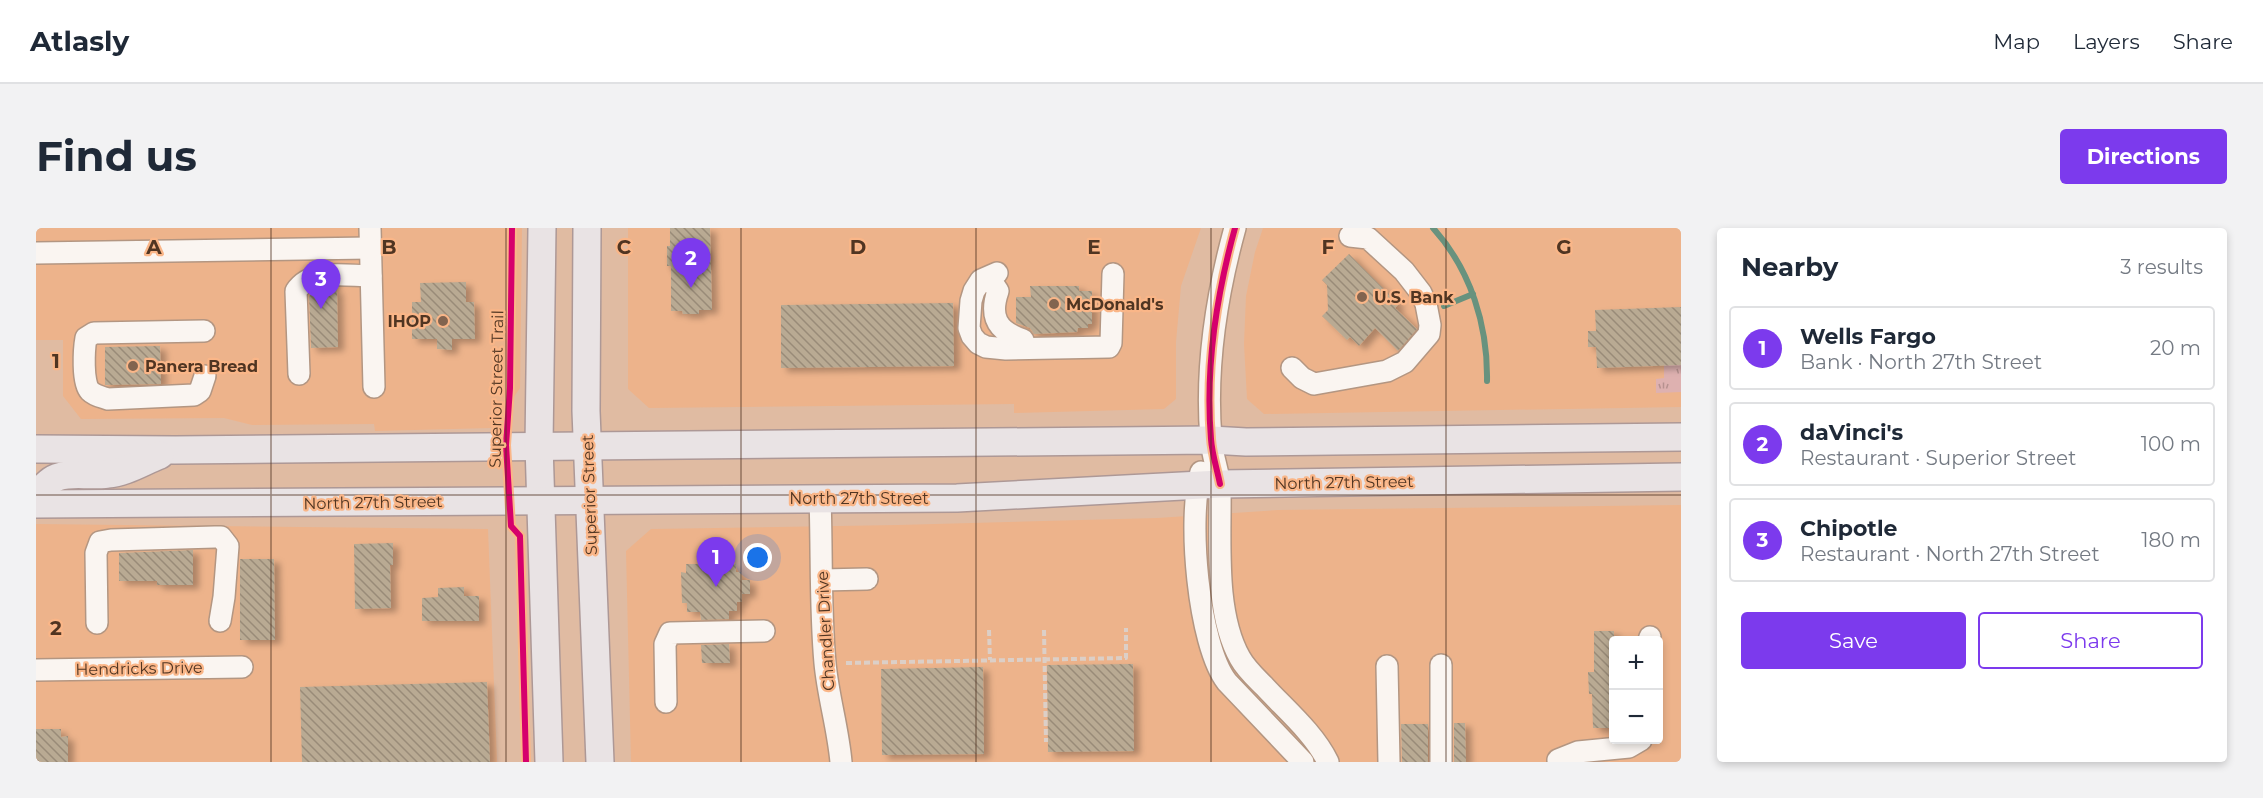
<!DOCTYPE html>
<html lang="en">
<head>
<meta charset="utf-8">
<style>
  body { margin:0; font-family:Montserrat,sans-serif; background:#f2f2f3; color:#1f2937 }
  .controls { position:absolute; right:18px; bottom:18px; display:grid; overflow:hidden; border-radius:6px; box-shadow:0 3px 9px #0003 }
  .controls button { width:54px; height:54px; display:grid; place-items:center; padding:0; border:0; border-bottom:2px solid #e0e1e3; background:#fff; color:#1f2937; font:30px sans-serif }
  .you { position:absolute; left:722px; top:330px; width:21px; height:21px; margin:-15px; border:4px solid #fff; border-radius:50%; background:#1a73e8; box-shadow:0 0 0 9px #1a73e833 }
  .badge { display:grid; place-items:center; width:39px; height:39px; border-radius:50%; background:#7c3aed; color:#fff; font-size:20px; font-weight:700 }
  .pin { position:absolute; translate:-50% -50px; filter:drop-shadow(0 2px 3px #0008) }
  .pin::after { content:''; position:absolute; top:32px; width:21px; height:18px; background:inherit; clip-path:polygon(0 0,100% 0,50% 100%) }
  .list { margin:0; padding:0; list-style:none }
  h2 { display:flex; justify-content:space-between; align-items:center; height:78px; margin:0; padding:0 24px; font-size:26px }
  h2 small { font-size:20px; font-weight:400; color:#747a83 }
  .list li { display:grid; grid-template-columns:39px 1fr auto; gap:18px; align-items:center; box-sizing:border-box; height:84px; margin:0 12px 12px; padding:0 12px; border:2px solid #e0e1e3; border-radius:6px }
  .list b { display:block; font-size:22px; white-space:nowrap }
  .list p { margin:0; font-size:20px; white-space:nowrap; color:#747a83 }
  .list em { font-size:20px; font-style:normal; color:#747a83 }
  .actions { display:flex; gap:12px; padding:18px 24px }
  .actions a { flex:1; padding:14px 0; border:2px solid #7c3aed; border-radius:6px; text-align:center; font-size:21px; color:#7c3aed }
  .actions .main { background:#7c3aed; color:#fff }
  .map { position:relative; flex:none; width:1645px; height:534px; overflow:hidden; border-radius:6px }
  header { display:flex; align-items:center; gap:36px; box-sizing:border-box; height:84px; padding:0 30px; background:#fff; border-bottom:2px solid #e0e1e3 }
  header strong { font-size:28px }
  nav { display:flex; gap:33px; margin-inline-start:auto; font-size:21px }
  .intro { display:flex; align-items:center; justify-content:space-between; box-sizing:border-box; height:144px; padding:0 36px }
  h1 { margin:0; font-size:42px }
  .button { padding:15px 27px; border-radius:6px; background:#7c3aed; color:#fff; font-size:21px; font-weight:700 }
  main { display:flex; gap:36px; padding:0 36px }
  aside { flex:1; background:#fff; border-radius:6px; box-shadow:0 3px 9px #0003 }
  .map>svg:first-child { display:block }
  .built { fill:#edb38b; fill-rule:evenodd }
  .park { fill:url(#park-tufts) }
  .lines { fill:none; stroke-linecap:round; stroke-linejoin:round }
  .stream { stroke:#68927e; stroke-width:6 }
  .building { fill:url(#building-back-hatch); filter:url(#shadow) }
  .minor-casing { stroke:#b39682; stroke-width:24 }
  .major-casing { stroke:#ad9896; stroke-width:30 }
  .path { stroke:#dccfc7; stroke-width:4; stroke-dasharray:6 3; stroke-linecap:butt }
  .minor { stroke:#faf5f1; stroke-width:21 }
  .major { stroke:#e9e3e4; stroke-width:27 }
  .cycleway-casing { stroke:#fab688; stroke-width:10 }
  .cycleway { stroke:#d6006c; stroke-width:6 }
  .grid { fill:none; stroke:#503522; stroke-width:1.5; stroke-opacity:0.55 }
  .poi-dot { fill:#82644f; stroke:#fab688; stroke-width:2 }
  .labels { text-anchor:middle; stroke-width:4.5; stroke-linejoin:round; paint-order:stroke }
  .poi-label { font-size:16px; font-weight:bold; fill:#503522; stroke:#fab688; text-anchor:start }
  .street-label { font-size:16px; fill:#503522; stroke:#fab688 }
  .grid-label { font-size:20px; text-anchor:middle; font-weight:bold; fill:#503522; stroke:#fab688; stroke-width:4.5; stroke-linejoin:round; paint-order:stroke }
</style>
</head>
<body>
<header>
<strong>Atlasly</strong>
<nav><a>Map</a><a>Layers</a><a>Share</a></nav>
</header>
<div class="intro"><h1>Find us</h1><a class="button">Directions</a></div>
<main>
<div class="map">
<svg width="1645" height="534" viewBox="0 0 1645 534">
  <defs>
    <pattern id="park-tufts" width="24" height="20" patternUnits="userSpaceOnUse" patternTransform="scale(1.5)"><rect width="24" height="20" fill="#deb1b0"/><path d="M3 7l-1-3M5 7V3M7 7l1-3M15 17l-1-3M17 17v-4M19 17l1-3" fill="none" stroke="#b6918f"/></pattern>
    <pattern id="building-back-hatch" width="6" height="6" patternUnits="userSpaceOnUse" patternTransform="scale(1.5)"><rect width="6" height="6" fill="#b9aa93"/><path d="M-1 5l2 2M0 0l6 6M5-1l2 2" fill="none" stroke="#998b78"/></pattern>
    <filter id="shadow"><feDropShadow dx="6" dy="4" stdDeviation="3" flood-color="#0004"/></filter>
  </defs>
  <rect width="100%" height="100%" fill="#e0bba2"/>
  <g class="built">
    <path d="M0,0H486L484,160L456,200L339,203L338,196L216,197L188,190L45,191L27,168V112H0Z"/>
    <path d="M592,0H1165L1145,58L1140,114V171L1128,181L978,185V176L613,180L592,161Z"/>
    <path d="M1227,0H1645V179L1228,186L1211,171L1208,116L1210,68L1219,24Z"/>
    <path d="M1645,277V534H595L590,323L615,301L862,297L1121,290L1242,282ZM1578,412H1622V512H1578Z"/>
    <path d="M0,296L452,301L461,534H0Z"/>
  </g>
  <path class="park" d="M1628,137H1645V164L1620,165V151L1628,150Z"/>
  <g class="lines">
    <g class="stream">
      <path d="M1397,0C1435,42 1452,98 1451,153"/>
      <path d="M1408,78L1437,66"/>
    </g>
  </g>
  <g class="building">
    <path d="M634,0H674L676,82H663V86H647L646,83H635V38H631V18H634Z"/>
    <path d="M1313,26L1363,76L1359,80L1381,101L1362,123L1339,100L1323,118L1314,109L1311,112L1286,88L1292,82L1291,57L1286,52Z"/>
    <path d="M430,54V74H438L439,111H416V122L401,121V111H376V74H385L384,55Z"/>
    <path d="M994,58H1043V63H1056V96H1052V100H1042L1041,104L998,106L994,100L980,95V69H995Z"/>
    <path d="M284,61H301L302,119L275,120L273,68Z"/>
    <path d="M917,75L918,138L745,140V77Z"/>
    <path d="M1645,79V137L1561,140L1560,119H1552V103H1560L1559,82Z"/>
    <path d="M124,118L125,156L69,157V119Z"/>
    <path d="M357,315V337H354L355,380L319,381L318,316Z"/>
    <path d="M157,322V357H121V353H83V325Z"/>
    <path d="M204,331H238L239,412H204Z"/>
    <path d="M650,336H700V344H705L706,352H714V366H706V374H701V383H693V391L665,392L664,384H651V375H646L645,344L650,345Z"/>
    <path d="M428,359V368H443V393H386V370L402,369V360Z"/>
    <path d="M1558,403H1578V500H1557L1556,466H1553L1552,444H1558Z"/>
    <path d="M693,416L694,435H666L665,417Z"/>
    <path d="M1097,436L1098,523L1012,524L1011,437Z"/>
    <path d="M947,439L948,526L846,527L845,441Z"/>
    <path d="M451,454L454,534H266L264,459Z"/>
    <path d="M1418,495H1429L1430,534H1418Z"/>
    <path d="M1365,496H1392V534H1366Z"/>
    <path d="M0,501H25V509L32,508V534H0Z"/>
  </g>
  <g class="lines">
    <defs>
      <g id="minor">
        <path d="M334,0L338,159"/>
        <path d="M1199,0C1180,69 1169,139 1175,211C1176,228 1183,244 1184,260C1185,312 1178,384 1204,430C1210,441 1219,449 1228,458C1249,481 1278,505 1292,534"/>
        <path d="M0,25L334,20"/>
        <path d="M961,45L945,52L938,63L935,73L933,100L936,108L942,115L950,119L970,121L1073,119L1075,115L1077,46"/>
        <path d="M958,57L962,63C953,89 961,103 987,112"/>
        <path d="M168,103L58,105L50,110C48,121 46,155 54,163C59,168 66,169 72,171L158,167L164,163L169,148"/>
        <path d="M1256,140L1266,150L1278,156L1351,143L1369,134L1393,106L1394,97L1390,76L1385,65L1368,43L1332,10L1314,8"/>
        <path d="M263,146L260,63C275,40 310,48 335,48"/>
        <path d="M1165,244C1151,288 1162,417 1191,454L1267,534"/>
        <path d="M784,270C786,325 784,380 789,435C792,468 802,500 805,534"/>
        <path d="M786,352L831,351"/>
        <path d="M61,395L60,325L64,314L75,312L179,309H185L192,318L188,369L184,393"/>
        <path d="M1613,412L1614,409"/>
        <path d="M1405,437V534"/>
        <path d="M1351,438L1353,534"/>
        <path d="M0,442L206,439"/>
        <path d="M630,474L629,416L634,405L728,403"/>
        <path d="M1522,532L1542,524L1593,519L1605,512"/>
      </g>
      <g id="major">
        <path d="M506,0L503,217L513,534"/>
        <path d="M551,0L550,183L564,534"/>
        <path d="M0,221L139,222L1175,212L1210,214L1645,209"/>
        <path d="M0,272C17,236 40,250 72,246C89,245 108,233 124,227"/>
        <path d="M0,276L921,270L1184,256L1645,249"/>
      </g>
    </defs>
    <use href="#minor" class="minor-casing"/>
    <use href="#major" class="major-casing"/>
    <g class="path">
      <path d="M953,402L954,432"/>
      <path d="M1008,402L1010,514"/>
      <path d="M810,435L1090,430V400"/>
    </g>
    <use href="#minor" class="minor"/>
    <use href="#major" class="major"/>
    <defs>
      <g id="cycleway">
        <path d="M476,0L474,160L470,217L475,298L484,308L490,534"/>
        <path d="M1184,256C1181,241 1176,226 1175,211C1169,139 1180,69 1199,0"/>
      </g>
    </defs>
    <use href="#cycleway" class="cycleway-casing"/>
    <use href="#cycleway" class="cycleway"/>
  </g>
  <path class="grid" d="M235,0V534M470,0V534M705,0V534M940,0V534M1175,0V534M1410,0V534M0,267H1645"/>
  <g class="poi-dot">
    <circle cx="1326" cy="69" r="6"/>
    <circle cx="1018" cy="76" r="6"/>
    <circle cx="407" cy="93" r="6"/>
    <circle cx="97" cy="138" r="6"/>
  </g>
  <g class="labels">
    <g class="poi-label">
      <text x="1338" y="75">U.S. Bank</text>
      <text x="1030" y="82">McDonald's</text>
      <text x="395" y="99" text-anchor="end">IHOP</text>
      <text x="109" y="144">Panera Bread</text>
    </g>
    <g class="street-label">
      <text transform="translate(460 161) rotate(-89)" y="6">Superior Street Trail</text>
      <text transform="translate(1308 254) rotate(-1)" y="6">North 27th Street</text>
      <text transform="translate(553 267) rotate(-92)" y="6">Superior Street</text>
      <text x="823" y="276">North 27th Street</text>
      <text transform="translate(337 274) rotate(-1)" y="6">North 27th Street</text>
      <text transform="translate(789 403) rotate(-93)" y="6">Chandler Drive</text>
      <text transform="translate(103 440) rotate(-1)" y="6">Hendricks Drive</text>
    </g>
  </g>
  <g class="grid-label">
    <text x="118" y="26">A</text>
    <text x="353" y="26">B</text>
    <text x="588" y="26">C</text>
    <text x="822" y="26">D</text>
    <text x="1058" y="26">E</text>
    <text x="1292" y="26">F</text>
    <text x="1528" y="26">G</text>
    <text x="20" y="140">1</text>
    <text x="20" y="407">2</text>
  </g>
</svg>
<div class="controls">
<button>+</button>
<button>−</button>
</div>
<div class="you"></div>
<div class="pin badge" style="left:680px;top:359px">1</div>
<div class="pin badge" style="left:655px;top:60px">2</div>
<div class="pin badge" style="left:285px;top:81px">3</div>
</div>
<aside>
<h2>Nearby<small>3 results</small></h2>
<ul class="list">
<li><span class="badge">1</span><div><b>Wells Fargo</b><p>Bank · North 27th Street</p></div><em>20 m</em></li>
<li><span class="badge">2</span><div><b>daVinci's</b><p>Restaurant · Superior Street</p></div><em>100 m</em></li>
<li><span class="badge">3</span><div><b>Chipotle</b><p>Restaurant · North 27th Street</p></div><em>180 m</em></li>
</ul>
<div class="actions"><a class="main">Save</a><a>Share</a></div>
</aside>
</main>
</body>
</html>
